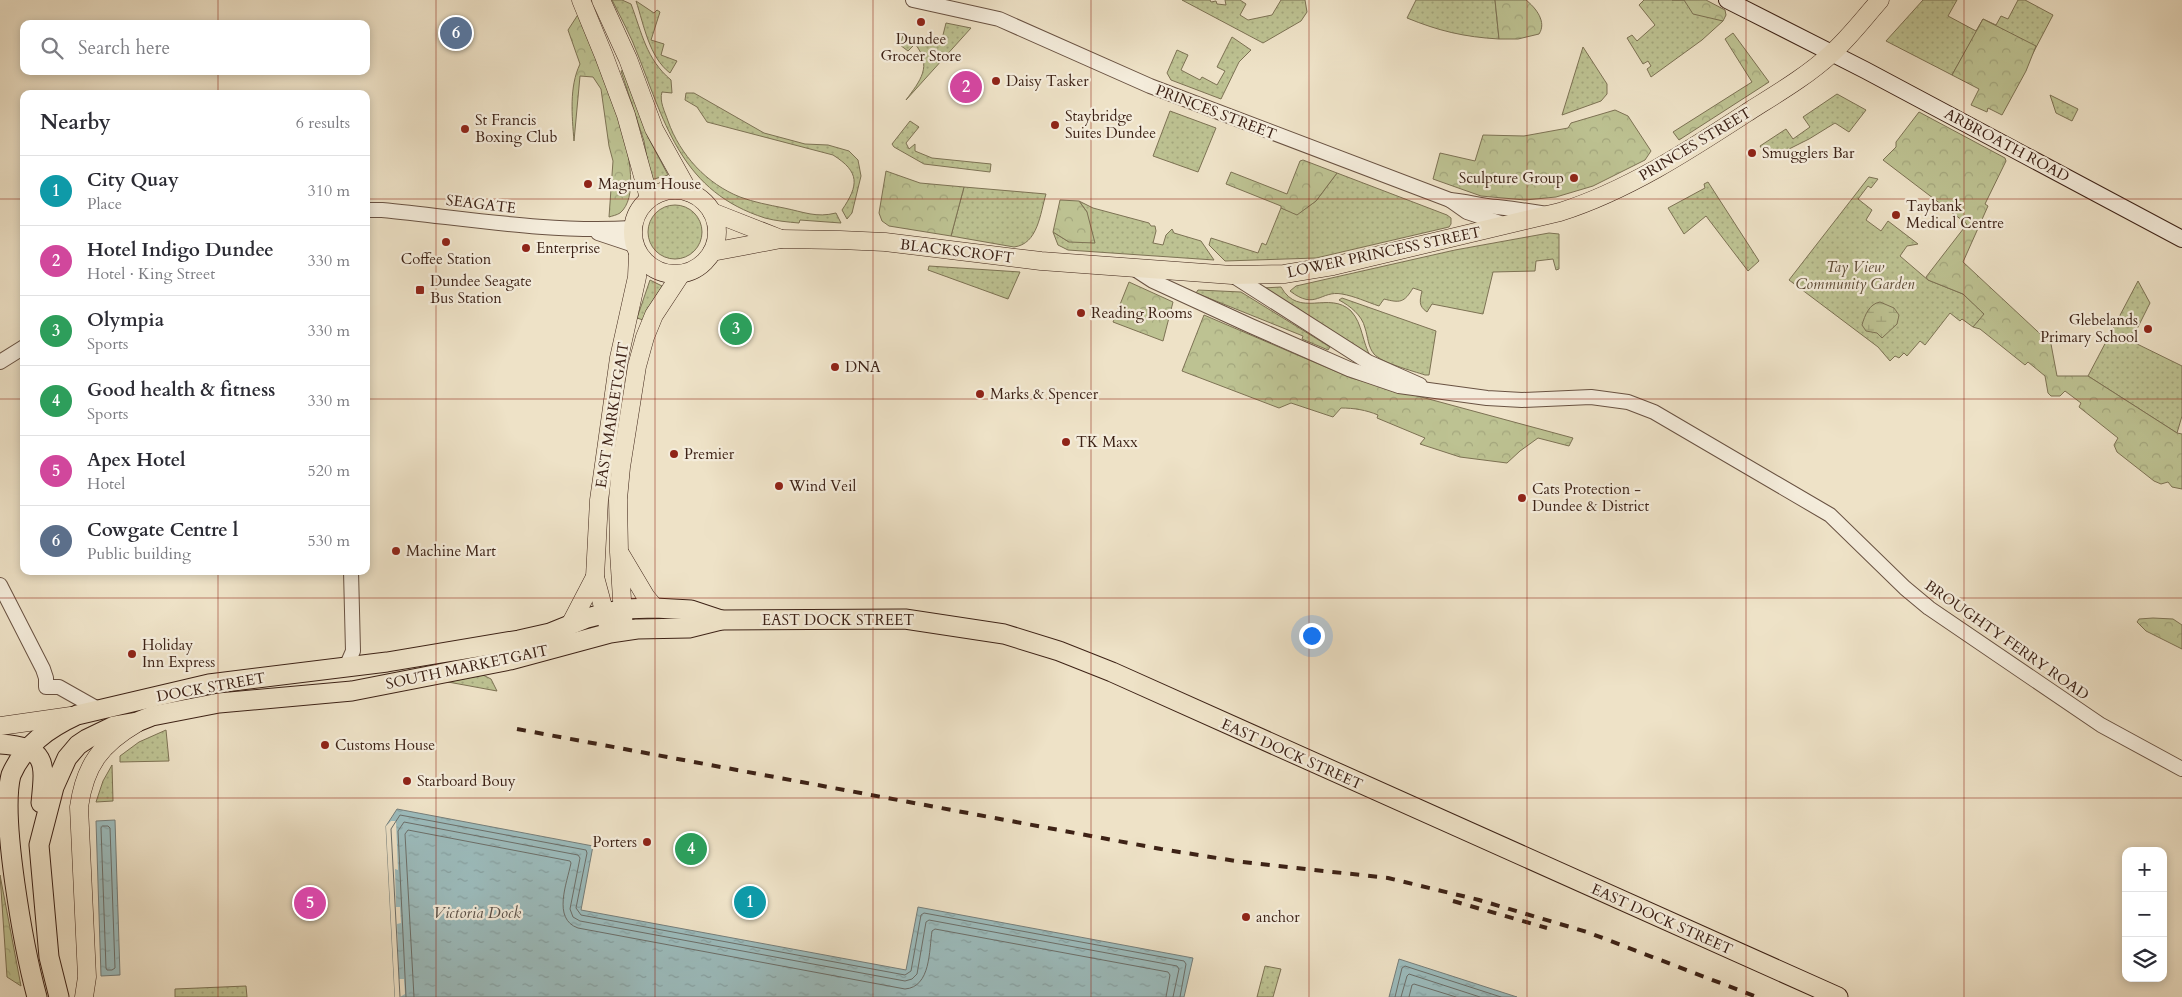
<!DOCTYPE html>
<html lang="en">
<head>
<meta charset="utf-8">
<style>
  body { margin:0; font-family:Cardo,serif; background:#f2f2f3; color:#2b2b33 }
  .controls { position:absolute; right:15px; bottom:15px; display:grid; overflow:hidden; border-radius:10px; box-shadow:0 2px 8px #0003 }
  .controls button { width:45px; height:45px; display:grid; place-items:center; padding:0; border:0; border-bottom:1px solid #e1e1e2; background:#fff; color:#2b2b33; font:25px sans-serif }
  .you { position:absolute; left:1311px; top:635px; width:18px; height:18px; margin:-12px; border:4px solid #fff; border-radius:50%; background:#1a73e8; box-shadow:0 0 0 8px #1a73e833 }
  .badge { display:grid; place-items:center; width:32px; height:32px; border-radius:50%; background:#ea580c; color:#fff; font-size:16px; font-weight:700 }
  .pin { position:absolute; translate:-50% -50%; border:2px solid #fff; box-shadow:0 1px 5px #0006 }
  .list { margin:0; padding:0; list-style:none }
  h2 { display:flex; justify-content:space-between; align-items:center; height:65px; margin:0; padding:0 20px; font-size:21px }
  h2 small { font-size:16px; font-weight:400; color:#7c7c81 }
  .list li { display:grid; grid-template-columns:32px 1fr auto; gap:15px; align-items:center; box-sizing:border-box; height:70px; padding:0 20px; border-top:1px solid #e1e1e2 }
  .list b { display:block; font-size:19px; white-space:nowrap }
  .list p { margin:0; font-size:16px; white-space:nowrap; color:#7c7c81 }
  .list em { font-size:16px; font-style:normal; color:#7c7c81 }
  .icon { flex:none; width:28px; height:28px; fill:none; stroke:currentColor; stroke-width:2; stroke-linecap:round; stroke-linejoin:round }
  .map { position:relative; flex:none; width:2182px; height:997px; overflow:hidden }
  .search { position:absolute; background:#fff; box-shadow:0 2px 8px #0003; left:20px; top:20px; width:350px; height:55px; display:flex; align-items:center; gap:12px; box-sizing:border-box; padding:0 18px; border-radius:10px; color:#7c7c81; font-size:19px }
  .panel { position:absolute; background:#fff; box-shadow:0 2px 8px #0003; left:20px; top:90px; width:350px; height:485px; border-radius:10px }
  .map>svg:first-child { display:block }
  .grass { fill:url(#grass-dots); stroke:#7d7254 }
  .forest { fill:url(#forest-crowns); stroke:#7d7254 }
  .wetland { fill:url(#wetland-marsh); stroke:#7d7254 }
  .water { fill:url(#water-ripples); stroke:#767e7a }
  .pier { fill:#eee2c7 }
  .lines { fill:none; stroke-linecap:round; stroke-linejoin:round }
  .shore { stroke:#6c6f6a; stroke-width:1 }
  .tertiary-casing { stroke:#695242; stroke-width:16 }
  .secondary-casing { stroke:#3d2216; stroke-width:18 }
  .primary-casing { stroke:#3d2216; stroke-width:19 }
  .trunk-casing { stroke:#3d2216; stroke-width:21 }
  .tertiary { stroke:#f4ecdb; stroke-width:14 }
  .secondary { stroke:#f4ecdb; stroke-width:16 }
  .primary { stroke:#eee2c7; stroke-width:18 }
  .trunk { stroke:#eee2c7; stroke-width:19 }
  .rail { stroke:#3d2216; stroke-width:4; stroke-dasharray:9 9; stroke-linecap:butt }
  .grid { fill:none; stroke:#8f2418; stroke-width:1; stroke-opacity:0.55 }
  .poi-dot { fill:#8f2418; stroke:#f4ecdb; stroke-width:2 }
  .labels { text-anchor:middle; stroke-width:4.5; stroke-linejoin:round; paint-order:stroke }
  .poi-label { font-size:15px; fill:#3d2216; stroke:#f4ecdb; text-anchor:start }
  .street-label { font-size:15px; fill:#3d2216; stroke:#f4ecdb }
  .park-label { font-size:15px; font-style:italic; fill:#5d4a35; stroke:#f4ecdb }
  .water-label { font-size:16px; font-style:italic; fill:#5a5048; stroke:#f4ecdb }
</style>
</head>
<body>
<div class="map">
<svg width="2182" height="997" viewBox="0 0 2182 997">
  <defs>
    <pattern id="grass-dots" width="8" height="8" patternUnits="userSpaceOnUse" patternTransform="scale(1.25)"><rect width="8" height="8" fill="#bdc292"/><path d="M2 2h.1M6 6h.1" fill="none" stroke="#a3a67d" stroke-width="1.8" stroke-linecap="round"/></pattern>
    <pattern id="forest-crowns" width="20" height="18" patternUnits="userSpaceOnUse" patternTransform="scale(1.25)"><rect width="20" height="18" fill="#bdc292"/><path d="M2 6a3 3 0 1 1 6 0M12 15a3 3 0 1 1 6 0" fill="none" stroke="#a3a67d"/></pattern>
    <pattern id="wetland-marsh" width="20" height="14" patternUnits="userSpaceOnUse" patternTransform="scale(1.25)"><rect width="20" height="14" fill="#bdc292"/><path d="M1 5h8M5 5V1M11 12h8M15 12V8" fill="none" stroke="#a3a67d"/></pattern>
    <pattern id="water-ripples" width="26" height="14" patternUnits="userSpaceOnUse" patternTransform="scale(1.25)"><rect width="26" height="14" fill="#9cbcbd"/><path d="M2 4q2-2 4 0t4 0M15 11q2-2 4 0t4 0" fill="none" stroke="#87a1a2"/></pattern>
  </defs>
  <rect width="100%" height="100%" fill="#eee2c7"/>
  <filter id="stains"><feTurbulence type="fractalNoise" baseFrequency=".004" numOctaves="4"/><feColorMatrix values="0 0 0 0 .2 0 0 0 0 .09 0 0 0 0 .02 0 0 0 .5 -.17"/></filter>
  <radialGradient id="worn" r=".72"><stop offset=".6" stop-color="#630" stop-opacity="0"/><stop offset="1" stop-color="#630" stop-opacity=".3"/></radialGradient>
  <g class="grass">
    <path d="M612,0H622L631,4C642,33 646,59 671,80L672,93L662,92C659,101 665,112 668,121C680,155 707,184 740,197C753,202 769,205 784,208C804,212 816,218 836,213L841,223L800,220L799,223C788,222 776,221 765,218C683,192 666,127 638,55C631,36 621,18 612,0Z"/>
    <path d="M1182,0H1210L1211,2L1216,1L1217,4L1226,5L1225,0H1240L1246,4L1240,15L1248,20L1272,15L1281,0H1305L1307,12L1301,21L1263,43Z"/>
    <path d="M1416,0H1495L1499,39C1464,37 1439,31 1407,18Z"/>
    <path d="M1644,0H1684L1713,17L1723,21L1702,40L1651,77L1647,69L1651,66L1648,61L1643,64L1627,38L1632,35L1637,41L1655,25L1639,5Z"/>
    <path d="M1923,0H1957L1948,16L1976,31L1983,19L1996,25L2001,16L2008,19L2018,0H2025L2053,15L2032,55L1977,31L1952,75L1886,41Z"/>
    <path d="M636,1L654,13L657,10L660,12L651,40L664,44L661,55L677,61L670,73C649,57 644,25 636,1Z"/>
    <path d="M946,23L971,28L906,100C920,81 933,66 915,44L908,51L900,45L903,35L941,43Z"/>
    <path d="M1232,37L1251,50L1239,62L1221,99L1171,80L1167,73L1177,50L1188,55L1181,70L1200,80L1202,77L1217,85L1225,71L1217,67Z"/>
    <path d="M1583,47L1607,84V94L1601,101L1562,115Z"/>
    <path d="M625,70L649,139L668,175L651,180L644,141L621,71Z"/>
    <path d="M686,93H694L764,133L805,144L828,145L849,151L858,160L861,176L852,213L847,219L842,210C859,185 860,172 833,155L707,122L697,107L685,100Z"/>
    <path d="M1837,94L1866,110L1849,132L1835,123L1809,139L1769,159L1760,146L1786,129L1793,139L1810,127L1803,117Z"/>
    <path d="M2050,95L2078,109L2072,121L2056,113Z"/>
    <path d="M1170,111L1216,128L1198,172L1153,156Z"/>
    <path d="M910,121L919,127L906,143L909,149L915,144V151L932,158L991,164L990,172L924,164L894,147L892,144Z"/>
    <path d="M1337,173L1447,215L1451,218V224L1449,227L1316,258L1225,261L1209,245L1211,238L1258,253L1262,243L1266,245L1281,208L1297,214L1316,201Z"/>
    <path d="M1869,177L1878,179L1871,188L1868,186L1858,199L1872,210L1866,220L1881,231L1888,221L1918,244L1907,246L1900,256L1928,280L1963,294L1985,314L1973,327L1962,319L1960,321L1950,313L1925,345L1920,341L1907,356L1904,353L1899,358L1895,356L1890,361L1878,347L1789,280Z"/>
    <path d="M1708,182L1759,261L1748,271L1706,216L1684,234L1668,208L1705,188L1704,184Z"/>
    <path d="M964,187L1046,194C1040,214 1038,244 1014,247L951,236Z"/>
    <path d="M1079,201L1093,208L1149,223L1151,226H1155L1156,231L1153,243L1163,245L1166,235L1172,229L1174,233L1201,241L1214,260L1068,250L1058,245L1053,232L1069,242L1087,212Z"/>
    <circle cx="675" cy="232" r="27"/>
    <path d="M1549,233L1559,234V269L1556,270L1553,259L1536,261L1535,271L1493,272L1483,314L1432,304L1427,312C1418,306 1420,300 1422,291L1413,288C1404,303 1400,303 1384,299L1379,306C1367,302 1354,296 1342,294C1320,290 1316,311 1290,291L1296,286L1455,250Z"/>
    <path d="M929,266L1020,272L1008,299L928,270Z"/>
    <path d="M650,280L662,286L643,320L637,318Z"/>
    <path d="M2138,281L2150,303L2131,341L2182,366V416L2177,433L2088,376Z"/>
    <path d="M1281,287C1299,319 1329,290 1351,311C1363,324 1362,343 1371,357L1263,288Z"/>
    <path d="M1198,290L1241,292L1330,347L1328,350L1302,339L1303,336L1196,293Z"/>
    <path d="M1342,298L1436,331L1429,375H1425C1413,371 1382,363 1374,354C1368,347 1368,337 1365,328C1362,315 1350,306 1339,300Z"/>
    <path d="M483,675L491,679L497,691L448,682Z"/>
    <path d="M166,730L169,761L120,762V756L139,742Z"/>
    <path d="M112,765L113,801L96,802L103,781Z"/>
    <path d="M1265,966L1281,969L1273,997H1257Z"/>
    <path d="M246,986L247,997H175V989Z"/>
  </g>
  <g class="forest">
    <path d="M1495,0H1526C1536,8 1547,22 1539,34L1518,39H1499Z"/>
    <path d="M1672,0H1706L1725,10L1726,15L1723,21L1693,14L1684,0Z"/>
    <path d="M579,13C594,48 655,184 620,213C617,215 612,216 609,217L613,161L609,146L601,89L593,77L580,76L574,141C572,116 569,87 580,64L568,30Z"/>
    <path d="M1983,19L2036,46L2026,71L2002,115L1988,108L1987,112L1971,105L1979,89L1952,75Z"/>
    <path d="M1733,33L1769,82L1679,140L1673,132L1752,82L1725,39Z"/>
    <path d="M1615,110L1628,116L1651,151L1645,160L1593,186L1556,197L1525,200L1481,196L1433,179L1440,153L1475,161L1483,135L1524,136L1568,128L1571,123Z"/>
    <path d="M1919,112L2005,158L2006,161L1985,204L1988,206L1963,262L2051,344L2057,376H2088L2177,433L2182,434V489L2172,487L2168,482L2161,484L2154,481L2117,452L2114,445L2118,438L2079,407L2081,403L2065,391L2060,396H2051L2048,393L2045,376L2028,362L2025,365L1980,329L1973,327L1984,314L1963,294L1928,280L1926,277L1967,224L1883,160L1896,147V142Z"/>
    <path d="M1303,160L1337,173L1316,201L1297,215L1281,208V206L1226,184L1231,172L1287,194L1300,161Z"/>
    <path d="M886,171L920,183L964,187L951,236L889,226L882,221L879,213Z"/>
    <path d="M1060,200L1079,201L1087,212L1095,243L1069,242L1053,232Z"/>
    <path d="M1129,282L1173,302L1163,341L1113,322Z"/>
    <path d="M1204,315L1351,378L1573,438L1569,446L1538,438L1520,451L1507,463L1460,457L1420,444L1425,438L1377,418L1378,415C1366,410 1354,408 1341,408L1333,417L1291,403L1279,408L1182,371Z"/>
    <path d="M2153,618L2173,619L2182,625V649L2146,631L2137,622L2139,619Z"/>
    <path d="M0,875L21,986L7,977Z"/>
  </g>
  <path class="wetland" d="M1880,302L1894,308L1899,315L1897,324L1882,338L1877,333L1866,331L1862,325C1865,315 1869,304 1880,302Z"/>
  <g class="water">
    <path d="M397,809L593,846L581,910L906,970L918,907L1193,958L1184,997H395L386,826Z"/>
    <path d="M115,820L120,975L101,976L96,821Z"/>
    <path d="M1399,959L1517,997H1389Z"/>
  </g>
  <path class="pier" d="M391,821H396L398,870L395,869L396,907H400L401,923L397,924L399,979H404L405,994L400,997H395L386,826Z"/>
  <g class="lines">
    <g class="shore">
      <path d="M103,826H108L110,828L115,968L112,970H107L106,968L101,828Z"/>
      <path d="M400,997L391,829L400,815L586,850L587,853L576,908L581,915L905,975L911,971L921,915L924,913L1184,961L1186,964L1180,997"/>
      <path d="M406,997L398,831L404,822L578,855L580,858L570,909L573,917L580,921L905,981L912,979L917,974L926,922L929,920L1177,966L1179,969L1173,997"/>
      <path d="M414,997L405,834L408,830L570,861L571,863C567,883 552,919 578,928L905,989C931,987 929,950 932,931L935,929L1168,972L1170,975L1166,997"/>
      <path d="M1395,997L1402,968L1405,966L1501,997"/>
      <path d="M1401,997L1407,976L1409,974L1480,997"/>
      <path d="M1409,997L1412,985L1414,984L1456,997"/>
    </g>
    <defs>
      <g id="tertiary">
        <path d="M913,0L999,19L1150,86L1450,200L1467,212L1506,225"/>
        <path d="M1450,200C1466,201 1481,206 1497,207C1514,209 1530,211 1547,214"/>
        <path d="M366,210H382C465,218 548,233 632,228"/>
        <path d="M598,233L634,245"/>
        <path d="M1133,268L1153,281L1251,326L1349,369L1399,386L1487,398L1522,400L1591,397L1628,402L1654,412L1830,515L1905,588L1929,608L2101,725L2182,769"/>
        <path d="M1232,275L1368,362L1420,385"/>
        <path d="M0,362L24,347"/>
        <path d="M0,585L43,669L46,678V687H59L98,709"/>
        <path d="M346,667L353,651L351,571"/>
      </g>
      <path id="secondary" d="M1727,0L1865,70L2182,239"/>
      <g id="primary">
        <path d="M581,0L604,56L626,115L649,198"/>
        <path d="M601,0L628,59L654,129L689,192"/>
        <circle cx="675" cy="232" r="42"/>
        <path d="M712,212L781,239"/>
        <path d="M712,252L781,239L840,240L885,242L1041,261L1232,275L1284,274L1333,266L1560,212C1629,190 1691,149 1751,110C1778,93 1807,76 1831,54C1849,38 1864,18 1880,0"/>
        <path d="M621,555L646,597L655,608"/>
        <path d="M570,625L595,577"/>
        <path d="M624,631L619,552L618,499L621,467L637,366L645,337L654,315L681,274"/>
        <path d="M610,633L595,577L599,500L619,358L637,277L638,254"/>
        <path d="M0,726L71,716"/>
        <path d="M84,997L87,977L79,807C85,765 101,744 137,723"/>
      </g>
      <g id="trunk">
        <path d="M0,744C48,747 45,763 41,803"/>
        <path d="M37,997C24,949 0,818 11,775C24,745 49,728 77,715L209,684L387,662L519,640L550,633L587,618L623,609L655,608L691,610L721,620"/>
        <path d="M59,997L49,957L39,845L54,787L67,758L78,745L87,739L114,726L137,722L152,716L219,703L352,691L510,660L610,633L637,629L689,628L721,620L905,619L1004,634L1059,651L1112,672L1838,997"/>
      </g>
    </defs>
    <use href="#tertiary" class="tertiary-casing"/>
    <use href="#secondary" class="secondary-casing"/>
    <use href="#primary" class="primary-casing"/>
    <use href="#trunk" class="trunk-casing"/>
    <use href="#tertiary" class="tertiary"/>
    <use href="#secondary" class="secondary"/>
    <use href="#primary" class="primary"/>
    <use href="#trunk" class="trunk"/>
    <g class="rail">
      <path d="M517,729L1161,849L1242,862L1388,878L1479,900L1587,932L1757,997"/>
      <path d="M1453,901L1547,928"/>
    </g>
  </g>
  <path class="grid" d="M218,0V24M436,0V997M655,0V997M873,0V997M1091,0V997M1309,0V997M1527,0V997M1746,0V997M1964,0V997M218,71V94M0,199H24M366,199H2182M0,399H24M366,399H2182M218,571V997M0,598H2182M0,798H2182"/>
  <g class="poi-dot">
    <circle cx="921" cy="22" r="5"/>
    <circle cx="996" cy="81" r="5"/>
    <circle cx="1055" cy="125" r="5"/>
    <circle cx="465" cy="129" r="5"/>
    <circle cx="1752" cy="153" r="5"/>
    <circle cx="1574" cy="178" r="5"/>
    <circle cx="588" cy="184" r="5"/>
    <circle cx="1896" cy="215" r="5"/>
    <circle cx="446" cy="242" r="5"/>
    <circle cx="526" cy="248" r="5"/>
    <rect x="415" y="285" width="10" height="10" rx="2.5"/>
    <circle cx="1081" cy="313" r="5"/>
    <circle cx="2148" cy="329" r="5"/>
    <circle cx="835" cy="367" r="5"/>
    <circle cx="980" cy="394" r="5"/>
    <circle cx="1066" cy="442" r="5"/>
    <circle cx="674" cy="454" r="5"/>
    <circle cx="779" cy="486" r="5"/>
    <circle cx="1522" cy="498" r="5"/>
    <circle cx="396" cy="551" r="5"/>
    <circle cx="132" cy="654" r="5"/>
    <circle cx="325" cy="745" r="5"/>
    <circle cx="407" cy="781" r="5"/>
    <circle cx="647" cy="842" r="5"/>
    <circle cx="1246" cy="917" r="5"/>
  </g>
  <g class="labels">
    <g class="poi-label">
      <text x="921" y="44" text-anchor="middle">Dundee<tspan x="921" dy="17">Grocer Store</tspan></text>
      <text x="1006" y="86">Daisy Tasker</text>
      <text x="1065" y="121">Staybridge<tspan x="1065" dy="17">Suites Dundee</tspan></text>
      <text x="475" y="125">St Francis<tspan x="475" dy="17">Boxing Club</tspan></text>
      <text x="1762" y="158">Smugglers Bar</text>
      <text x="1564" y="183" text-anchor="end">Sculpture Group</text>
      <text x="598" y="189">Magnum House</text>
      <text x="1906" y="211">Taybank<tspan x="1906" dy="17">Medical Centre</tspan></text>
      <text x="536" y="253">Enterprise</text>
      <text x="446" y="264" text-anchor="middle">Coffee Station</text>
      <text x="430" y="286">Dundee Seagate<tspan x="430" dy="17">Bus Station</tspan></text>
      <text x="1091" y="318">Reading Rooms</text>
      <text x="2138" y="325" text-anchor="end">Glebelands<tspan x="2138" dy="17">Primary School</tspan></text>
      <text x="845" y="372">DNA</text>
      <text x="990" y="399">Marks &amp; Spencer</text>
      <text x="1076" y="447">TK Maxx</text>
      <text x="684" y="459">Premier</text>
      <text x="789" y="491">Wind Veil</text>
      <text x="1532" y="494">Cats Protection -<tspan x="1532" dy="17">Dundee &amp; District</tspan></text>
      <text x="406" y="556">Machine Mart</text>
      <text x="142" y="650">Holiday<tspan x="142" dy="17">Inn Express</tspan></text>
      <text x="335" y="750">Customs House</text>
      <text x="417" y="786">Starboard Bouy</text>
      <text x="637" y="847" text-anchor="end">Porters</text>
      <text x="1256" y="922">anchor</text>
    </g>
    <g class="street-label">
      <text transform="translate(1216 112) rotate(21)" y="5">PRINCES STREET</text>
      <text transform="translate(1695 144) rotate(-31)" y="5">PRINCES STREET</text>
      <text transform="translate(2007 145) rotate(28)" y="5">ARBROATH ROAD</text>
      <text transform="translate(481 204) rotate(7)" y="5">SEAGATE</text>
      <text transform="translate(957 251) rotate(7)" y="5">BLACKSCROFT</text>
      <text transform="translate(1384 252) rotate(-12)" y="5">LOWER PRINCESS STREET</text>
      <text transform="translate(612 415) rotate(-81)" y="5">EAST MARKETGAIT</text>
      <text x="838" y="625">EAST DOCK STREET</text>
      <text transform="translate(2007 640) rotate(35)" y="5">BROUGHTY FERRY ROAD</text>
      <text transform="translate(467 667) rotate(-12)" y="5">SOUTH MARKETGAIT</text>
      <text transform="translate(211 687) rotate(-10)" y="5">DOCK STREET</text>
      <text transform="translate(1292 754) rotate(24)" y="5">EAST DOCK STREET</text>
      <text transform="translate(1662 919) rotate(24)" y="5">EAST DOCK STREET</text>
    </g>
    <g class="park-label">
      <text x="1855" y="272">Tay View<tspan x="1855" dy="17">Community Garden</tspan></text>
    </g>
    <g class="water-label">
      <text x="477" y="918">Victoria Dock</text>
    </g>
  </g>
  <rect width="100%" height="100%" filter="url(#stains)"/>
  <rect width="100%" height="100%" fill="url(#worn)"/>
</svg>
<div class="controls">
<button>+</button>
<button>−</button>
<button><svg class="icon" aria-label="layers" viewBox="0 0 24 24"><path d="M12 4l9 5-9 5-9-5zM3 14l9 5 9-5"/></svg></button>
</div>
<div class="you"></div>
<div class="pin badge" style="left:750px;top:902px;background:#0f9aa8">1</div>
<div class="pin badge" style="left:966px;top:87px;background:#d1479c">2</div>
<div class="pin badge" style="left:736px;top:329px;background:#2e9e5b">3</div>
<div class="pin badge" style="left:691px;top:849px;background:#2e9e5b">4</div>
<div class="pin badge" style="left:310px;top:903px;background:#d1479c">5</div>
<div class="pin badge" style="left:456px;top:33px;background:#5c6f8a">6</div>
<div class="search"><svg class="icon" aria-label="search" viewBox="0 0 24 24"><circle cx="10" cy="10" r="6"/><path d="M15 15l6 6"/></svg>Search here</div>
<section class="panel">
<h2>Nearby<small>6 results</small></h2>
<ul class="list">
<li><span class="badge" style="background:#0f9aa8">1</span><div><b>City Quay</b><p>Place</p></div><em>310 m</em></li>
<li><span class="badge" style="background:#d1479c">2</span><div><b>Hotel Indigo Dundee</b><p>Hotel · King Street</p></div><em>330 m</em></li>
<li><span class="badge" style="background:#2e9e5b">3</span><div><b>Olympia</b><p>Sports</p></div><em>330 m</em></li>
<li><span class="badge" style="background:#2e9e5b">4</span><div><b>Good health &amp; fitness</b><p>Sports</p></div><em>330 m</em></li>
<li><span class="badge" style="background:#d1479c">5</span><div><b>Apex Hotel</b><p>Hotel</p></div><em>520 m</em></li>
<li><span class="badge" style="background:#5c6f8a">6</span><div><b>Cowgate Centre l</b><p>Public building</p></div><em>530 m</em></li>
</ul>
</section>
</div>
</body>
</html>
